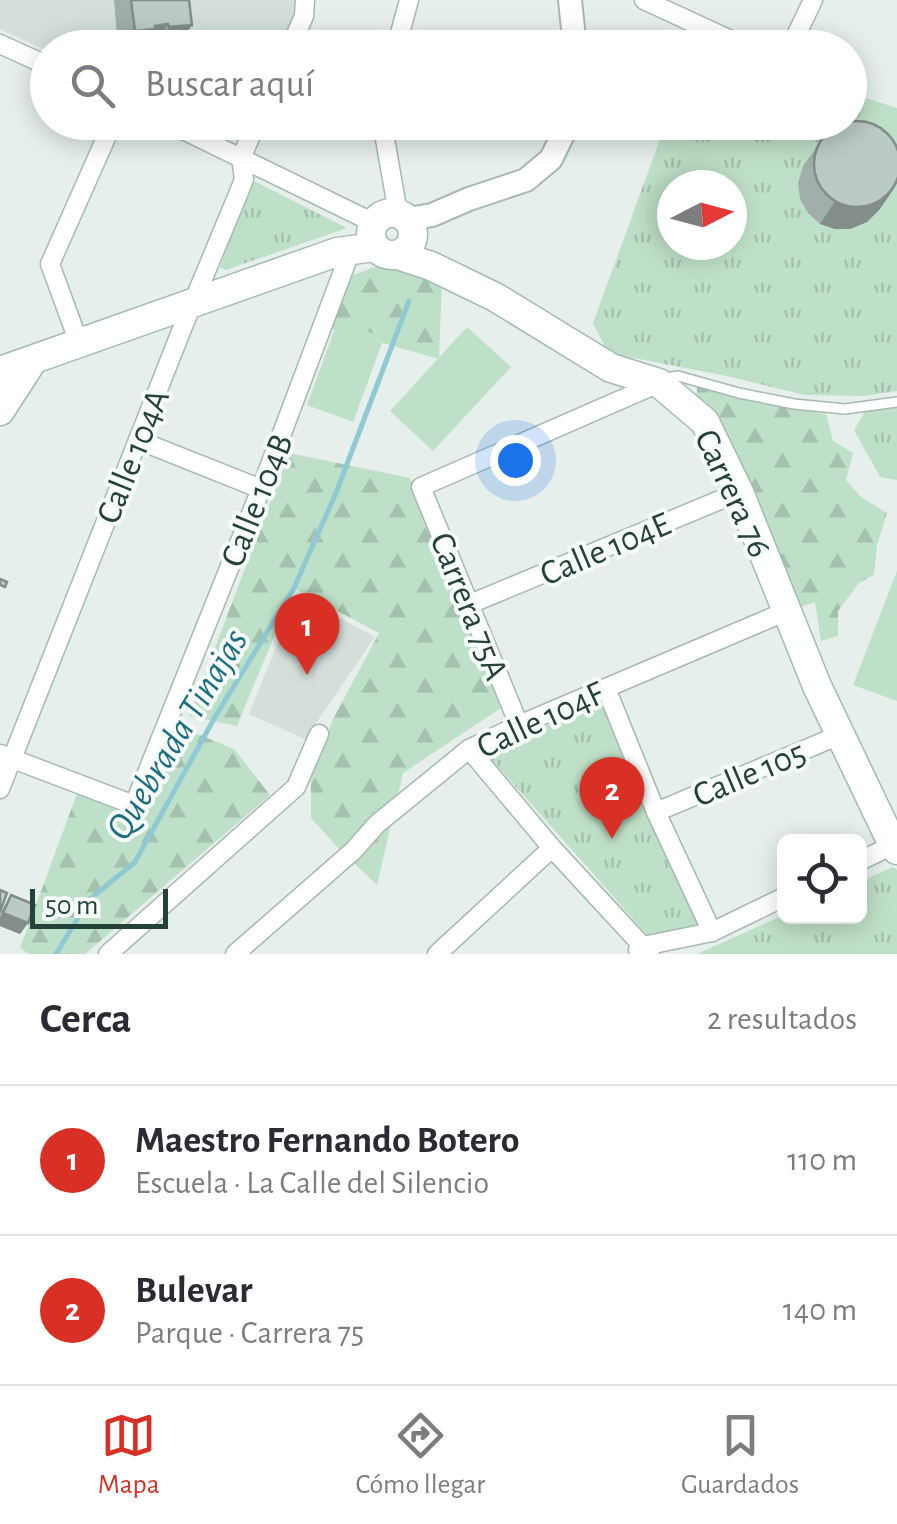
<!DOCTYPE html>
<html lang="es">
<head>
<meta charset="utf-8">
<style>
  body { margin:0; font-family:"Alegreya Sans",sans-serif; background:#f2f2f3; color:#2b2b33 }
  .controls { position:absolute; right:30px; bottom:30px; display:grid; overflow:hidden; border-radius:15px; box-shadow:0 5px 25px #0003 }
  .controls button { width:90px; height:90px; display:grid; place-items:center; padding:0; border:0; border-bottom:2px solid #e1e1e2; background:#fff; color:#2b2b33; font:50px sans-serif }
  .compass { position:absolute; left:657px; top:170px; width:90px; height:90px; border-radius:50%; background:#fff; box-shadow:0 5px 25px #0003; rotate:84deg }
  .scale { position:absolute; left:30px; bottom:25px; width:138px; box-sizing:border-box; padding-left:10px; border:5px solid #24423a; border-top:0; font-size:28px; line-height:35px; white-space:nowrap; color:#24423a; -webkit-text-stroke:8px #f7fbf9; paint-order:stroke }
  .you { position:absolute; left:515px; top:460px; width:35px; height:35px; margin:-25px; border:8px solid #fff; border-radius:50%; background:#1a73e8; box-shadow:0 0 0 15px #1a73e833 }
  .badge { display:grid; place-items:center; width:65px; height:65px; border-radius:50%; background:#d93025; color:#fff; font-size:32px; font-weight:700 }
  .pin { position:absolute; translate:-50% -82px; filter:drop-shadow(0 2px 5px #0008) }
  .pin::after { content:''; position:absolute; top:52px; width:35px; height:30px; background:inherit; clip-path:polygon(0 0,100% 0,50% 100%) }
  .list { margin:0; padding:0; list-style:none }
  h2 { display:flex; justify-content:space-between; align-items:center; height:130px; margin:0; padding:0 40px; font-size:42px }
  h2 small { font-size:32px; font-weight:400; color:#7c7c81 }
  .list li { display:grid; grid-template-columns:65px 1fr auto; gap:30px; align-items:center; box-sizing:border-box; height:150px; padding:0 40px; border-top:2px solid #e1e1e2 }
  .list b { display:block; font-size:38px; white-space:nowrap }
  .list p { margin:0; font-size:32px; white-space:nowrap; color:#7c7c81 }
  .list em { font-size:32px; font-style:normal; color:#7c7c81 }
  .icon { flex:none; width:55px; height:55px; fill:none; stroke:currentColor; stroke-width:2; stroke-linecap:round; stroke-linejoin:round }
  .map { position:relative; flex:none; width:897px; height:954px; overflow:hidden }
  .search { position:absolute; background:#fff; box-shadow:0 5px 25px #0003; left:30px; right:30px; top:30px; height:110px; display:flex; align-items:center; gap:25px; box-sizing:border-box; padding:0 35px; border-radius:55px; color:#7c7c81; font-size:38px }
  .sheet { height:430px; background:#fff }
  nav { display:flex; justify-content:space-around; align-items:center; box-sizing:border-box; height:140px; border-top:2px solid #e1e1e2; background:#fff; font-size:28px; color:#7c7c81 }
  nav a { display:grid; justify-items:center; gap:5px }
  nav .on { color:#d93025 }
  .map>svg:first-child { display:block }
  .built { fill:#d4dfda }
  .forest { fill:url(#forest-firs) }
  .park { fill:url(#park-tufts); fill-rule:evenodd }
  .pitch { fill:#bfe0c8 }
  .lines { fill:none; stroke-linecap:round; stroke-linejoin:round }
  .stream { stroke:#8ec9d4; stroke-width:5 }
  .service-casing { stroke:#a8b8b2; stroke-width:12 }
  .minor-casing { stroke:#a8b8b2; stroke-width:21 }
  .tertiary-casing { stroke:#a8b8b2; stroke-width:26 }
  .secondary-casing { stroke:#a4bbb3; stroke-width:31 }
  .service { stroke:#fff; stroke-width:9 }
  .minor { stroke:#fff; stroke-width:18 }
  .tertiary { stroke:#fff; stroke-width:22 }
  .secondary { stroke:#fff; stroke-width:28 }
  .wall { fill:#a1aea9 }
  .shaded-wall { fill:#838d89 }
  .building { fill:#bbcac4; stroke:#838d89; stroke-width:2.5 }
  .labels { text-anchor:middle; stroke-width:8; stroke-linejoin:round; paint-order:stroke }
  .street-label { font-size:35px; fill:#24423a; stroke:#f7fbf9 }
  .water-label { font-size:38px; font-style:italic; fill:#1c6f80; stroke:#f7fbf9 }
</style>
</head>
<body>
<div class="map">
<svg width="897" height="954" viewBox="0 0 897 954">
  <defs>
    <pattern id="forest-firs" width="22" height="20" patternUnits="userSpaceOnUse" patternTransform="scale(2.5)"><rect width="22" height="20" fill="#bfe0c8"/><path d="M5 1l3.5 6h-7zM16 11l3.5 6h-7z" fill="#a4c1ad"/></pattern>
    <pattern id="park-tufts" width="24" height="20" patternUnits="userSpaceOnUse" patternTransform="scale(2.5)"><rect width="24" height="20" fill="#bfe0c8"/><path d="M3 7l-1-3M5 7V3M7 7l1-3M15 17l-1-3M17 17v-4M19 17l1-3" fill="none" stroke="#a4c1ad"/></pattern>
  </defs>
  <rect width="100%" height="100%" fill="#e6efeb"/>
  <g class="built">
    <path d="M0,0H298L296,12L280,47L48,48L47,51L0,29Z"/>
    <path d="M297,595L375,637L305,739L249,714Z"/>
  </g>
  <g class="forest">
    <path d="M392,260L442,280L439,359L330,328L343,279Z"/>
    <path d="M697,385L727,396L826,414L833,441L853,453L846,480L861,497L887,513L877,545L874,575L859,583L838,611V636L821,641L815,602L798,608L697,410Z"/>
    <path d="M289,453L410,478L442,550L489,627L501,708L403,773L377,885L341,851L311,818V774L333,719L379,633L294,588L237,726L189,716Z"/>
    <path d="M178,726L234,749L270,795L85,954H29L20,948L78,791L144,812Z"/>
  </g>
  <g class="park">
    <path d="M850,93L897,108V391L864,396L805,395L722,375L608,353L593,323L666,123L850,122ZM672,185H732V245H672Z"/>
    <path d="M252,180L347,228L226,270L220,267Z"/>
    <path d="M897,407V480L880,477L854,430L865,412Z"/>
    <path d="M601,701L699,926L651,939L486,753Z"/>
    <path d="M893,867L897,870V954H697L784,915L860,916V882Z"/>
  </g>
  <g class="pitch">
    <path d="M338,320L384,338L353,422L307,405Z"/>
    <path d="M467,327L511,367L433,451L390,411Z"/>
    <path d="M897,571V701L853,685Z"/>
  </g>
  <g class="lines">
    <path class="stream" d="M56,954L89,900L135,862L215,717L294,588L336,493L409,301"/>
    <defs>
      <path id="service" d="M665,378L678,376L739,393L794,404L845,409L897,402"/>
      <g id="minor">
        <path d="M644,0L748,48"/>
        <path d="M0,44L48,66"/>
        <path d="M290,48L304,16L305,0"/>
        <path d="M396,48L409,0"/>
        <path d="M790,48L813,0"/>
        <path d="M167,122L374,223"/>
        <path d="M382,122L398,213"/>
        <path d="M79,343L50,264L113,122"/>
        <path d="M138,440L261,489"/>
        <path d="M470,604L739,492"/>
        <path d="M606,688L656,812L712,932"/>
        <path d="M519,725L421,487L659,383"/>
        <path d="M469,749L552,848L650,954"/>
        <path d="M0,754L134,805L261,489L351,250"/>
        <path d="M0,789L182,329L239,192L244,179L241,158L257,122"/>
        <path d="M656,812L842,734"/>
        <path d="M860,861L893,845"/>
        <path d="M638,950L643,946L712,932L784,897"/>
        <path d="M108,954L296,787L319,734"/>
        <path d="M235,954L353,851L377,824L469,749L519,725L787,611"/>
        <path d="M437,954L552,848"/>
      </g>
      <g id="tertiary">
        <path d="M570,0L575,48"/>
        <path d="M408,219L432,215L469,199L526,180L551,159L569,122"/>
      </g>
      <g id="secondary">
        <circle cx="392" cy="234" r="21"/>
        <path d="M398,255L431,266L495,297L611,368L659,383L705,422L739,492L817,686L893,845L897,850"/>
        <path d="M0,371L337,252L375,247"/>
        <path d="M0,411L33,360"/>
      </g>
    </defs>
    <use href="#service" class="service-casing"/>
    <use href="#minor" class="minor-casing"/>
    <use href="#tertiary" class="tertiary-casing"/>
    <use href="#secondary" class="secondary-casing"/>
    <use href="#service" class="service"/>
    <use href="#minor" class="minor"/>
    <use href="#tertiary" class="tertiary"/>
    <use href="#secondary" class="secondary"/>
  </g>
  <g class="wall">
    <path d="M114,0H189L192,25L176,47L118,48Z"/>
    <path d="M829,130L880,209L867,222L850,229H835L820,224L808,213L800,199L798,183L803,166Z"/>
    <path d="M11,895L28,923L20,934L0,926V913Z"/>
  </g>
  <g class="shaded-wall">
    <path d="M168,24L153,47L123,48L135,31L155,26Z"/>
    <path d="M192,25L176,47L154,48L169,27Z"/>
    <path d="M895,187L880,209L867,222L850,229H835L820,224L835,201Z"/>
    <path d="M3,913L28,923L20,934L0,926V918Z"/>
  </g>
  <g class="building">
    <path d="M131,0H189L192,25L169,27L168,24L155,26L156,29L135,31Z"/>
    <circle cx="857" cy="164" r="43"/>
    <path d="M0,579L7,582L5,587L0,585Z"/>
    <path d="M0,890L7,893L0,912Z"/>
    <path d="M11,895L35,905L28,923L3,913Z"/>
  </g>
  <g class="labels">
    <g class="street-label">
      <text transform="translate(132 456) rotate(-68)" y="12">Calle 104A</text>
      <text transform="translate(734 493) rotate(65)" y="12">Carrera 76</text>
      <text transform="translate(256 500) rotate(-68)" y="12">Calle 104B</text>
      <text transform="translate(605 548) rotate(-23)" y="12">Calle 104E</text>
      <text transform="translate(470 606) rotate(68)" y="12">Carrera 75A</text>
      <text transform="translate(540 719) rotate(-25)" y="12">Calle 104F</text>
      <text transform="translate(749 773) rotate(-23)" y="12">Calle 105</text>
    </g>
    <g class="water-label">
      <text transform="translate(176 734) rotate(-59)" y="13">Quebrada Tinajas</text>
    </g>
  </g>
</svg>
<div class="controls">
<button><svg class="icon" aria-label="locate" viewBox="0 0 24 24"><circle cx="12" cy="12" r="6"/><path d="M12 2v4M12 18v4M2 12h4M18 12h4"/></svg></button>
</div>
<svg class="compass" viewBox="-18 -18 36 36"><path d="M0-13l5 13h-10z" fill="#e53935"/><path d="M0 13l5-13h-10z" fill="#7c7c81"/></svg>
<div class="scale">50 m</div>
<div class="you"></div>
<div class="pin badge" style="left:307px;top:675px">1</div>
<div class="pin badge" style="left:612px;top:839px">2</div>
<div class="search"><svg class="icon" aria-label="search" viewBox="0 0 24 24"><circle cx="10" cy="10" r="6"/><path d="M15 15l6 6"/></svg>Buscar aquí</div>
</div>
<section class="sheet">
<h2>Cerca<small>2 resultados</small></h2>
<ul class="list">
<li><span class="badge">1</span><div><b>Maestro Fernando Botero</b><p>Escuela · La Calle del Silencio</p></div><em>110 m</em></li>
<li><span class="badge">2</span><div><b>Bulevar</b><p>Parque · Carrera 75</p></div><em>140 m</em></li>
</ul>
</section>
<nav>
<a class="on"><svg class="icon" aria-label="map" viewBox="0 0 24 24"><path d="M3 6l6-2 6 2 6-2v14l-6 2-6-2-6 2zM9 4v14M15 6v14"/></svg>Mapa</a>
<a><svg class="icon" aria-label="directions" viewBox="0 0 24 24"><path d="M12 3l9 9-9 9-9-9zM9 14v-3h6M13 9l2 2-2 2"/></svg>Cómo llegar</a>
<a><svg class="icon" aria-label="saved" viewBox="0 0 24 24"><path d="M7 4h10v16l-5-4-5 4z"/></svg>Guardados</a>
</nav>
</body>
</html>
